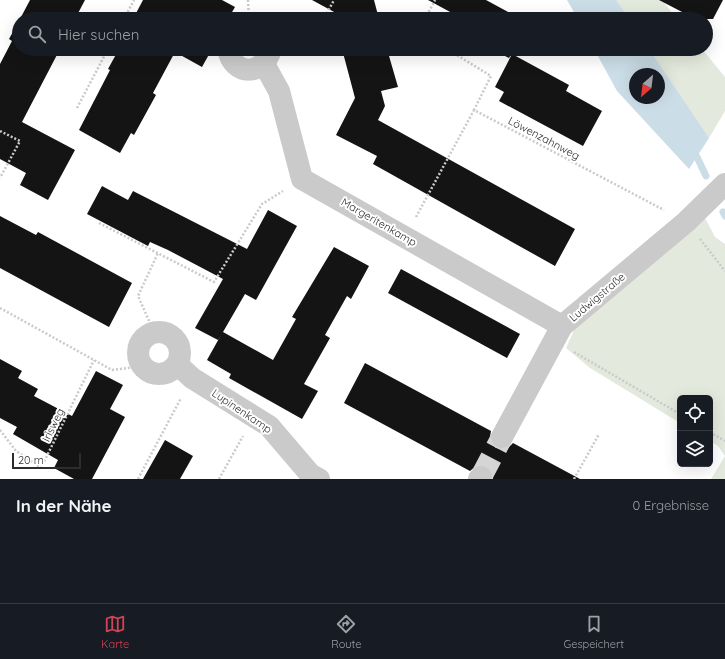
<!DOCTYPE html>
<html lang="de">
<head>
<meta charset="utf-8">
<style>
  body { margin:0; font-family:Quicksand,sans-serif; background:#20242c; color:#f1f3f6 }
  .controls { position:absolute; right:12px; bottom:12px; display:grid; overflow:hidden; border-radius:6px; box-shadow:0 4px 16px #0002 }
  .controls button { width:36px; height:36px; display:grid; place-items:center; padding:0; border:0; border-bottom:1px solid #363941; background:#171b24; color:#f1f3f6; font:20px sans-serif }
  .compass { position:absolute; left:629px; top:68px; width:36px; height:36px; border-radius:50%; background:#171b24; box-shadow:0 4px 16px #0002; rotate:208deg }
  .scale { position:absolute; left:12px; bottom:10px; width:69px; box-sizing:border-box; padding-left:4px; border:2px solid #2d2d2d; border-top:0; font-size:11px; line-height:14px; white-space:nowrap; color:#2d2d2d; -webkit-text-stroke:3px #fff; paint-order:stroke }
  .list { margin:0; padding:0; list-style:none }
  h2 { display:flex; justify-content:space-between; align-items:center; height:52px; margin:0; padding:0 16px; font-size:17px }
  h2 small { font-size:13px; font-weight:400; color:#9ea1a6 }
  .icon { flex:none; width:22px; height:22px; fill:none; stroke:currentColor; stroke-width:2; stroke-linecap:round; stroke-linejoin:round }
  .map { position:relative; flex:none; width:725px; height:479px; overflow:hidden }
  .search { position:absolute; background:#171b24; box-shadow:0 4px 16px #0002; left:12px; right:12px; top:12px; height:44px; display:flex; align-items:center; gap:10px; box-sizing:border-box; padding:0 14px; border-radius:22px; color:#9ea1a6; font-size:15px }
  .sheet { height:124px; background:#171b24 }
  nav { display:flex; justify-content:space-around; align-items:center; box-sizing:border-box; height:56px; border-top:1px solid #363941; background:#171b24; font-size:11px; color:#9ea1a6 }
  nav a { display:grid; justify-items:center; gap:2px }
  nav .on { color:#d04456 }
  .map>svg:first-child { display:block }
  .green { fill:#e4e9dd }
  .water { fill:#cbdde7; fill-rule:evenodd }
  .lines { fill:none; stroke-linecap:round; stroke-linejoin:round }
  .stream { stroke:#cbdde7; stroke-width:7 }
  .building { fill:#141414 }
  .minor-tunnel { stroke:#d5d5d5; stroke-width:22; stroke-dasharray:22 11; stroke-linecap:butt }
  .path { stroke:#cacaca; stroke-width:2.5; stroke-dasharray:2 2; stroke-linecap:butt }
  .minor { stroke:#cacaca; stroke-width:22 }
  .labels { text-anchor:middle; stroke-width:4; stroke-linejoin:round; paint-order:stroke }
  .street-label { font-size:11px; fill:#2d2d2d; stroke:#fff }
</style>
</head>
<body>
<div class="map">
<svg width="725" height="479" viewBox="0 0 725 479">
  <rect width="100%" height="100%" fill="#fff"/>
  <g class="green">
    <path d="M615,0H662L677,19H627Z"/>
    <path d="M646,49H702L725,77V111L709,138L659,70Z"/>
    <path d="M704,216L715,237L725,244V479H711L725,456L718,446L710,441V398H680V423L590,368L566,348L579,319Z"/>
  </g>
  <g class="water">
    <path d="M567,0H616L629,19H578Z"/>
    <path d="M594,49H649L709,138L689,169L617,91ZM635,74H659V98H635Z"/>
  </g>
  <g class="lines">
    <g class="stream">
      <path d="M697,157L706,176"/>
      <path d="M723,212L725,216"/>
    </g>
  </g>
  <g class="building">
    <path d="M30,0H85L75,19H20Z"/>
    <path d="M143,0H222L235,7L228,19H133Z"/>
    <path d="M312,0H374L379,19H347Z"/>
    <path d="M428,0H486L521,19H449L452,13Z"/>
    <path d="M659,0H723L713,19H681L684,13Z"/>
    <path d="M19,21V49H60L22,122L75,150L48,200L20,185L26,173L0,159V64L12,41L9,39Z"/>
    <path d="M119,49H212L202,67L175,52L153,93L156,95L134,135L131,133L120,153L79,130L110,70L108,69Z"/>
    <path d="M342,49H387L398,87L381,91L385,106L378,120L575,229L555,266L373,164L377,156L336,135L355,98Z"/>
    <path d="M491,49H514L509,58Z"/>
    <path d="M512,54L569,85L566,91L602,111L583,146L499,101L504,92L495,87Z"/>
    <path d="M102,186L128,200L133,191L247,249L268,210L297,226L256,300L245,294L223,332L273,360L296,319L292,317L334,247L369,266L351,299L347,296L325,335L330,338L304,384L318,391L302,419L229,378L231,374L207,360L221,335L218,340L195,328L223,279L168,250L150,242L148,246L87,214Z"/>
    <path d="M0,216L36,235L38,232L132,283L109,327L0,268Z"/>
    <path d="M401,269L520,334L507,358L388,293Z"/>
    <path d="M0,359L22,371L18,378L38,389L34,396L72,416L96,371L123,385L110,409L125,417L92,479H74L54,468L58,460L13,434L17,427L0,418Z"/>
    <path d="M365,363L491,431L490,437L491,443L496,448L503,449L508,448L513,443L580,479H493L490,468L484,465H477L470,471L344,403Z"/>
    <path d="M165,440L193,456L180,479H143Z"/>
  </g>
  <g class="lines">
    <path class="minor-tunnel" d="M481,477L502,437"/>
    <g class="path">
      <path d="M248,0L249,19"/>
      <path d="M124,19L134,0"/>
      <path d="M303,19L327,13L334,0"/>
      <path d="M425,19L435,0"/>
      <path d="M447,49L491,76L474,110L664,210"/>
      <path d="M77,108L108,49"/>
      <path d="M0,131L20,141L0,178"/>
      <path d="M416,217L474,110"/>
      <path d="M99,223L214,282L262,204L283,191"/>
      <path d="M700,239L725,271"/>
      <path d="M0,308L112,370L142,366"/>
      <path d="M154,332L138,296L158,253"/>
      <path d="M574,352L680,414"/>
      <path d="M0,430L16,451L41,468L94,360"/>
      <path d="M710,432L725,441"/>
      <path d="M138,479L181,398"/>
      <path d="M219,479L243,436"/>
      <path d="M574,479L599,434"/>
    </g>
    <g class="minor">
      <path d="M228,49C233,77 264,76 271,49"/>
      <path d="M264,64L279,91L302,179L562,326"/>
      <circle cx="159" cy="353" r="21"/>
      <path d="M178,365L192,378L269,426L310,474L319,479"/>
      <path d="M502,437L562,326L686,222L725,184"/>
      <path d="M479,479L481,477"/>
    </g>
  </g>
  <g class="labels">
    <g class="street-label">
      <text transform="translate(544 138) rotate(28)" y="4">Löwenzahnweg</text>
      <text transform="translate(379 222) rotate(30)" y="4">Margeritenkamp</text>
      <text transform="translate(597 297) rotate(-40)" y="4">Ludwigstraße</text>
      <text transform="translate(242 411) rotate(34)" y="4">Lupinenkamp</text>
      <text transform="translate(53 425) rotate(-64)" y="4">Irisweg</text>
    </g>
  </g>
</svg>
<div class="controls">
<button><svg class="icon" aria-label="locate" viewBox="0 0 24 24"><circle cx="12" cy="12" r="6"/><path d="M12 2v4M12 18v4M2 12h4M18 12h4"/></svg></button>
<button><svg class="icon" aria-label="layers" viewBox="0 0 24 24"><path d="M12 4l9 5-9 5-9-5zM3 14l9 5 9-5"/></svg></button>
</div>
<svg class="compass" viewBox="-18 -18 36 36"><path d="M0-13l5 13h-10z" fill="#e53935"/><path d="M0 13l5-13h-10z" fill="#9ea1a6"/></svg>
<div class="scale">20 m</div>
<div class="search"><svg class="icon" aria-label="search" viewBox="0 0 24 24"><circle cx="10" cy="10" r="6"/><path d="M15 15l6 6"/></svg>Hier suchen</div>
</div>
<section class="sheet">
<h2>In der Nähe<small>0 Ergebnisse</small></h2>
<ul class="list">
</ul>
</section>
<nav>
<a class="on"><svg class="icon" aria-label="map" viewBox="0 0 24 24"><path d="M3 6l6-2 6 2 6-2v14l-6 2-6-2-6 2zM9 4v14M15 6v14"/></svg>Karte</a>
<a><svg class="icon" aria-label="directions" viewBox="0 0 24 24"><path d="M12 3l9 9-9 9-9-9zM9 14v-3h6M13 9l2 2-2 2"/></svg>Route</a>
<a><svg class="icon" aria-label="saved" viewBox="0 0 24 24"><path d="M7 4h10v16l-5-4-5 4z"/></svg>Gespeichert</a>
</nav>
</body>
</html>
